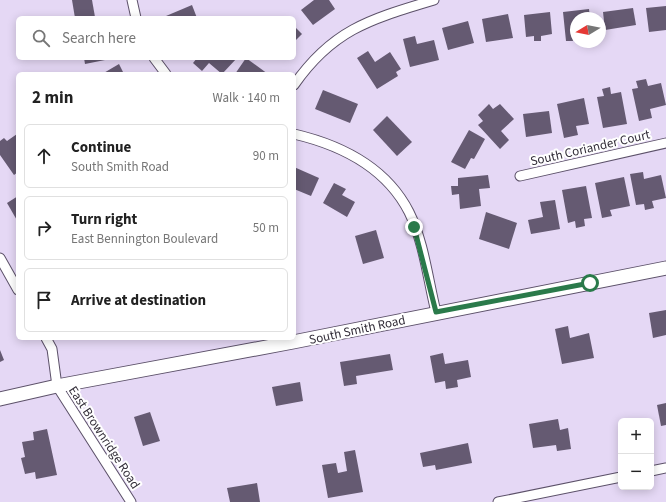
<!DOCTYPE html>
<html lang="en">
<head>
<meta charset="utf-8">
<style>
  body { margin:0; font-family:"Source Sans 3",sans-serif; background:#f6f6f6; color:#222 }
  .controls { position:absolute; right:12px; bottom:12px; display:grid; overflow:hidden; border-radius:6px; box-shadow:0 2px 10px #0003 }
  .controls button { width:36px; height:36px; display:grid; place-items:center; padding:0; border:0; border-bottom:1px solid #e0e0e0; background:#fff; color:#222; font:20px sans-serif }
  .compass { position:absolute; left:570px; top:12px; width:36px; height:36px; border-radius:50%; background:#fff; box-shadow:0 2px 10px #0003; rotate:260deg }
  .stop { position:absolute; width:12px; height:12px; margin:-9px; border:3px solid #2a7a4a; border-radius:50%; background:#fff }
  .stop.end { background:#2a7a4a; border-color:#fff; box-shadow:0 1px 4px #0008 }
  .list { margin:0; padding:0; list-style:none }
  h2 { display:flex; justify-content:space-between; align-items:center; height:52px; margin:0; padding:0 16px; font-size:17px }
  h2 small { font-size:13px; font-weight:400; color:#767676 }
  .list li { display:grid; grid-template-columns:26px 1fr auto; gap:12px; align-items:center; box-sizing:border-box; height:64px; margin:0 8px 8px; padding:0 8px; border:1px solid #e0e0e0; border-radius:6px }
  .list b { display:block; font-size:15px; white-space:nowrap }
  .list p { margin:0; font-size:13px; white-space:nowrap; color:#767676 }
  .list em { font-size:13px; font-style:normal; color:#767676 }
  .icon { flex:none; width:22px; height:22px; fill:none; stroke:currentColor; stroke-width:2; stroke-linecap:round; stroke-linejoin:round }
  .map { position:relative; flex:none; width:666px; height:502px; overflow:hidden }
  .search { position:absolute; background:#fff; box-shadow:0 2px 10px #0003; left:16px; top:16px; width:280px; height:44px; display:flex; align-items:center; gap:10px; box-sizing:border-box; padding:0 14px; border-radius:6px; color:#767676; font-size:15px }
  .panel { position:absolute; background:#fff; box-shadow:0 2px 10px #0003; left:16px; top:72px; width:280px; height:268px; border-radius:6px }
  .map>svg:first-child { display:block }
  .building { fill:#655a72 }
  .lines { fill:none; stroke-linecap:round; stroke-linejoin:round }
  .street-casing { stroke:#5c5169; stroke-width:11 }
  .secondary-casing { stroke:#5c5169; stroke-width:15 }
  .street { stroke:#fff; stroke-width:9 }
  .secondary { stroke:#fff; stroke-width:13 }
  .route { stroke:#2a7a4a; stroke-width:5 }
  .labels { text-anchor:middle; stroke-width:4; stroke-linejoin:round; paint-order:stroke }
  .street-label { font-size:13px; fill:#332e39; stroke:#fff }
</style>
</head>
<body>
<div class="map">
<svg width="666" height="502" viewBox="0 0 666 502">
  <rect width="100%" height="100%" fill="#e5d8f5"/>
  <g class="building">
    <path d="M72,0H92L95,17L75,18Z"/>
    <path d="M314,0H329L335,9L313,25L301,10Z"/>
    <path d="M192,5L197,18H166V16Z"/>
    <path d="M666,6V30L649,32L646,8Z"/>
    <path d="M633,8L636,25L605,30L603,12Z"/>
    <path d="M589,9L590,18H576V33L572,34L573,41H566L563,12Z"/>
    <path d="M550,12L552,34L541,36V41H534V36L526,37L524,15Z"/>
    <path d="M508,14L513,38L486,42L482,19Z"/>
    <path d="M468,21L474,43L448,50L442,28Z"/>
    <path d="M294,26L302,34L294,42Z"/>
    <path d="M415,36L417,44L434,40L439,60L410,67L403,39Z"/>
    <path d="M368,51L375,62L390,52L401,69L396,72L398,76L377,89L357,58Z"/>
    <path d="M84,58H110V59L85,64Z"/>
    <path d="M197,58H237L222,74L209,63L202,71L193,63Z"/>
    <path d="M246,58L268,74H235Z"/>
    <path d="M119,64L124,74H102Z"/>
    <path d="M646,79L648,86L661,83L666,105L650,109L652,118L639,121L632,89L638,88L636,81Z"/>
    <path d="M610,87L611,94L621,92L627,124L603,128L597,97L604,96L602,89Z"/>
    <path d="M323,90L358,104L350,123L315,109Z"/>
    <path d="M584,98L589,124L576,126L578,135L564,138L557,104Z"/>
    <path d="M489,104L493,109L500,104L514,119L501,131L509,140L500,149L478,125L483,121L478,115Z"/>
    <path d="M549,111L552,133L526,137L523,114Z"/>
    <path d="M387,116L412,142L397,156L373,130Z"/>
    <path d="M469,130L485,139L474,159L471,158L465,169L451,162Z"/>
    <path d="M17,134L18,172L14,175L0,155V141L4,138L7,141Z"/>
    <path d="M294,167L319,178L311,196L294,189Z"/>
    <path d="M643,172L644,179L661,175L666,198L652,201L654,208L645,210L644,204L636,205L630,174Z"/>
    <path d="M488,175L490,188L479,189L481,206L460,209L459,194L452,195L451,186H458V178Z"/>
    <path d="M624,177L630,206L610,210L612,216L602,218L595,183Z"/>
    <path d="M334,183L346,189L342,195L355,202L347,217L323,203Z"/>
    <path d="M586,186L592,218L584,219L585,226L576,228L575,221L568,223L562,190Z"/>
    <path d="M18,196V222L7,203Z"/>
    <path d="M555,200L560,229L531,234L528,220L543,217L540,202Z"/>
    <path d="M486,212L517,223L509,249L479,239Z"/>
    <path d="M376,230L384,258L363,264L355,236Z"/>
    <path d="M666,310V335L653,338L649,313Z"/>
    <path d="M568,326L570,338L589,333L594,358L562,364L555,329Z"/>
    <path d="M0,350L4,360L0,362Z"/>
    <path d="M443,353L445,364L468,360L471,377L457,380L458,387L446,389L445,381L435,383L430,356Z"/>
    <path d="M390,354L393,370L356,376L357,384L344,386L340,362Z"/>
    <path d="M300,382L303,401L276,406L272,387Z"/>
    <path d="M666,403V425L661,426L657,405Z"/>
    <path d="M150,412L160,441L143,446L134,417Z"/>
    <path d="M558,419L560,430L568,428L571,449L557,451L556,445L533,448L529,424Z"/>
    <path d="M47,429L57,475L36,479L35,472L25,474L21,458L25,457L22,442L34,440L33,432Z"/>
    <path d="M468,443L472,463L436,470L435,465L423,467L420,453Z"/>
    <path d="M355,450L363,492L328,498L322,465L336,463L338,473L347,471L344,452Z"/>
    <path d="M257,483L260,502H230L227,488Z"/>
  </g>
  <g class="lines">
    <defs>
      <g id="street">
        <path d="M132,0L136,18"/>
        <path d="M154,58L166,74"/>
        <path d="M294,85C333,29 371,19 434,0"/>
        <path d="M294,134C341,145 386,167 409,212C424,242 428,280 436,312"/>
        <path d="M520,176L666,143"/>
        <path d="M0,258L18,290"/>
        <path d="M46,338L52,349L57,386L131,502"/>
        <path d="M651,471L666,468"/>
        <path d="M498,502L621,477"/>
      </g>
      <path id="secondary" d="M0,399L57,386L293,342L666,268"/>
    </defs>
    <use href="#street" class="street-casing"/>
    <use href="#secondary" class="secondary-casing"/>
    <use href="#street" class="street"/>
    <use href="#secondary" class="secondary"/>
  </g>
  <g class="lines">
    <path class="route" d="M414,227L436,312L590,283"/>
  </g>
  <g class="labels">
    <g class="street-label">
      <text transform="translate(590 147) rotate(-13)" y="5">South Coriander Court</text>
      <text transform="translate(357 329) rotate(-12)" y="5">South Smith Road</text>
      <text transform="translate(105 437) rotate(57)" y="5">East Brownridge Road</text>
    </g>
  </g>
</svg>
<div class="controls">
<button>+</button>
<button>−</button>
</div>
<svg class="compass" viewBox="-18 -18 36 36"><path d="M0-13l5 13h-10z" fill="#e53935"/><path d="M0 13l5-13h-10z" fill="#767676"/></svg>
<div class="stop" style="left:590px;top:283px"></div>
<div class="stop end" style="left:414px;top:227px"></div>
<div class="search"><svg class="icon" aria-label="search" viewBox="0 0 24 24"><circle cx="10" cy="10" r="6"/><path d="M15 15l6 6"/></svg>Search here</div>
<section class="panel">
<h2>2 min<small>Walk · 140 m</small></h2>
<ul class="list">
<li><svg class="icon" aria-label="ahead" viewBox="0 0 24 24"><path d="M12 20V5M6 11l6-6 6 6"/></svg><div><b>Continue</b><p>South Smith Road</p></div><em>90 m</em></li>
<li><svg class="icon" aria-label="right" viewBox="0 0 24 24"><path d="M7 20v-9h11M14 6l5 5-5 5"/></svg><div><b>Turn right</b><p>East Bennington Boulevard</p></div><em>50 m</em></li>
<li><svg class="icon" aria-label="arrive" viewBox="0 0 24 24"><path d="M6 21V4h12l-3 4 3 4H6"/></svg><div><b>Arrive at destination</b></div></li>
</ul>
</section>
</div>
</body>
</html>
